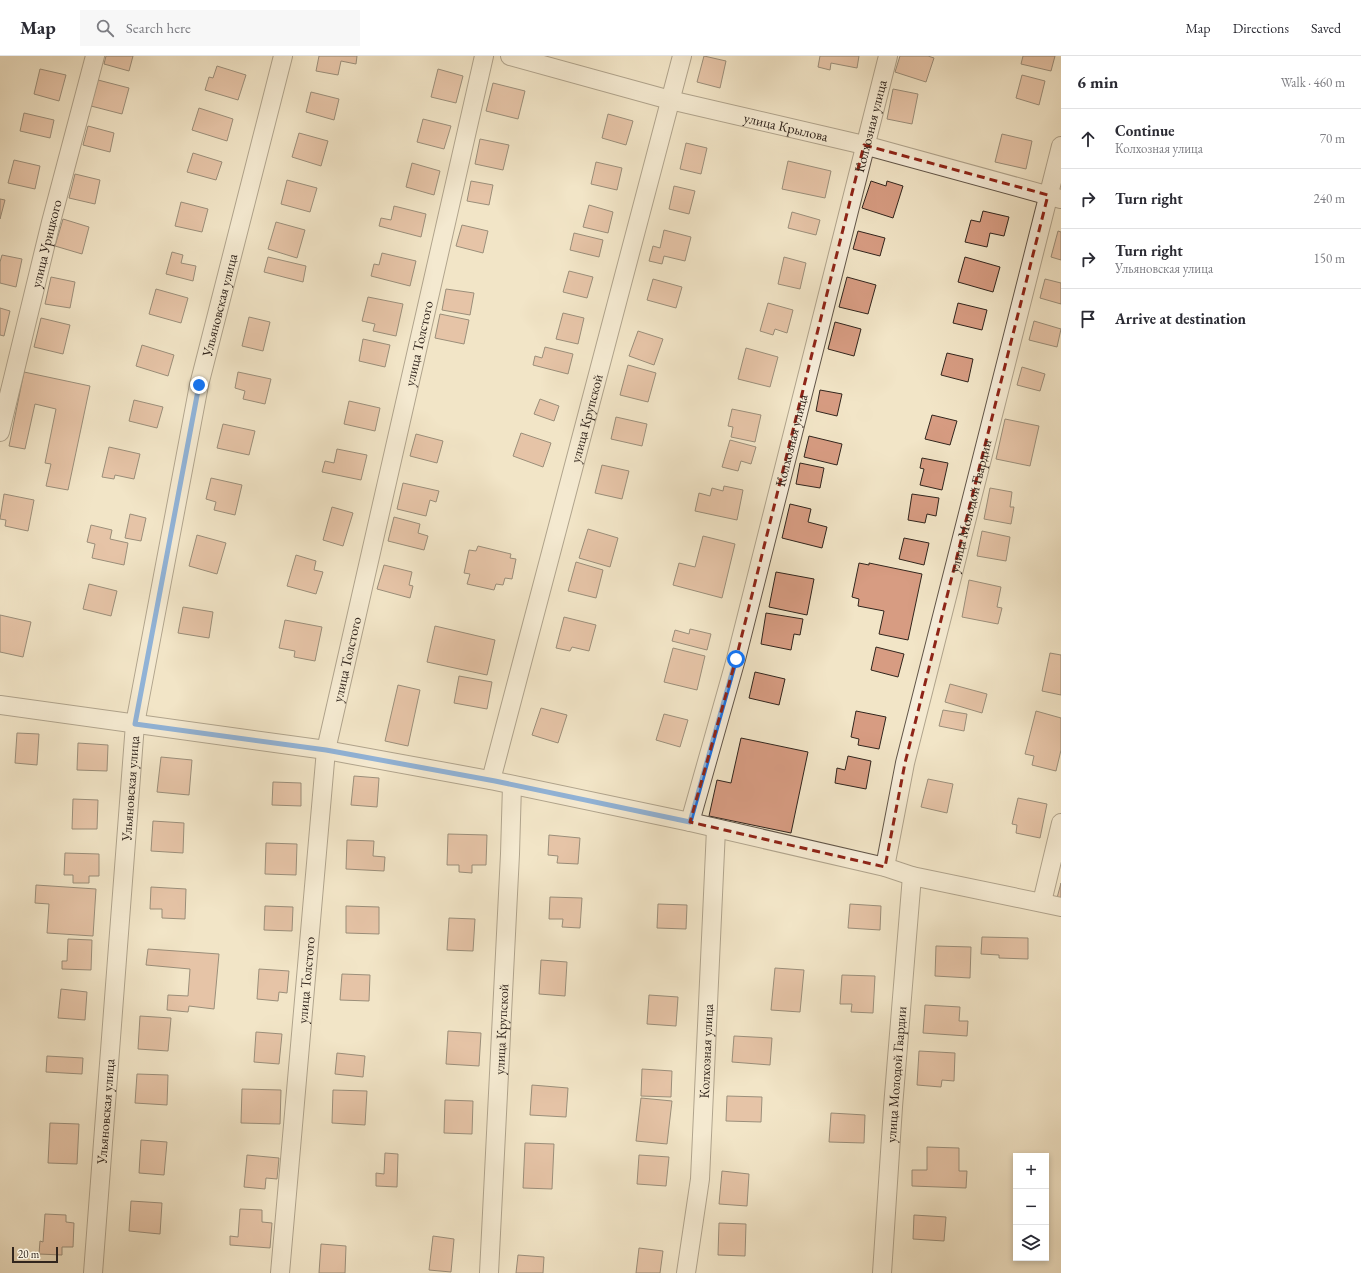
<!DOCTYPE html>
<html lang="en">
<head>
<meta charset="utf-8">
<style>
  body { margin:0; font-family:"EB Garamond",serif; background:#f7f7f7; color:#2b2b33 }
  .controls { position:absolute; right:12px; bottom:12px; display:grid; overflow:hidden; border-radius:0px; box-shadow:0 2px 6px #0003 }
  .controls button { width:36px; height:36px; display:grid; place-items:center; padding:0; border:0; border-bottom:1px solid #e1e1e2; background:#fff; color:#2b2b33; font:20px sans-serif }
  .scale { position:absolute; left:12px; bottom:10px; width:46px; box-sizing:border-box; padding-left:4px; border:2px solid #31251d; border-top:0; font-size:11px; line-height:14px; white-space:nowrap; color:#31251d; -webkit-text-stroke:3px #f7eedb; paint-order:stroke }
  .stop { position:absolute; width:12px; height:12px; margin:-9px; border:3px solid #1a73e8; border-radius:50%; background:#fff }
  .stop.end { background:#1a73e8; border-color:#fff; box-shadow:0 1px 4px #0008 }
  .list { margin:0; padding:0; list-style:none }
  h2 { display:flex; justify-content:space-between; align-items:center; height:52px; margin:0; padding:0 16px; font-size:17px }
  h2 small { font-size:13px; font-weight:400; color:#7c7c81 }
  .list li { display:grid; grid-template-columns:26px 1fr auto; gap:12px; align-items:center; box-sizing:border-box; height:60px; padding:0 16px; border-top:1px solid #e1e1e2 }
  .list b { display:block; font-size:15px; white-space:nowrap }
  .list p { margin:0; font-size:13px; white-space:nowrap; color:#7c7c81 }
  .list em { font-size:13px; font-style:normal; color:#7c7c81 }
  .icon { flex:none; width:22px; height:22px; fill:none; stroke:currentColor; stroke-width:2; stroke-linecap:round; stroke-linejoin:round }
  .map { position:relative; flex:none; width:1061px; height:1217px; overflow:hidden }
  header { display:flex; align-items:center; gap:24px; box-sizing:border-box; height:56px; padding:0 20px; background:#fff; border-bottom:1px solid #e1e1e2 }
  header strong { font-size:19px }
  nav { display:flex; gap:22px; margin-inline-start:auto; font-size:14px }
  .search { width:280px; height:36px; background:#f7f7f7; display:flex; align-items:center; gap:10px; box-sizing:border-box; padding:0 14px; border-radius:0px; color:#7c7c81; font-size:15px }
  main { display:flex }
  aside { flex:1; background:#fff }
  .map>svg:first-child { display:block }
  .building { fill:#d79c82; stroke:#31251d }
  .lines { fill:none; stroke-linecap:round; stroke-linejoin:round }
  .minor-casing { stroke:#615548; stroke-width:20 }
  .minor { stroke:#f7eedb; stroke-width:18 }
  .route { stroke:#1a73e8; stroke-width:5 }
  .marked { fill:none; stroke:#8f2418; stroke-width:3; stroke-dasharray:8 5; stroke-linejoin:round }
  .labels { text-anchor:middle; stroke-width:3; stroke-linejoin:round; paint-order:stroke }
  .street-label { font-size:14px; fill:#31251d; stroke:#f7eedb }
</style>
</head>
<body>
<header>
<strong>Map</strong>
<div class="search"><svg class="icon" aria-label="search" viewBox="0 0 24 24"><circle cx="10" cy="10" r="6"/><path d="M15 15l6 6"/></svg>Search here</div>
<nav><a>Map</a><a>Directions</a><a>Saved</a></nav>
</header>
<main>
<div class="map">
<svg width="1061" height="1217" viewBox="0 0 1061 1217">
  <rect width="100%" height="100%" fill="#f2e5c7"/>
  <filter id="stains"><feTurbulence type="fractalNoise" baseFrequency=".005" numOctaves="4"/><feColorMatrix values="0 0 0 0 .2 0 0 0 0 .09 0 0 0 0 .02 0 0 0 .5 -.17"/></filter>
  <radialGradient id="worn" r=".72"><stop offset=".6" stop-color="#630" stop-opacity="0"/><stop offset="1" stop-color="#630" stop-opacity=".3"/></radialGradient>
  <g class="building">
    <path d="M106,0H133L129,15L104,8Z"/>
    <path d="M319,0H357L356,8L341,5L338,19L316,15Z"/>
    <path d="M704,0L726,5L720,32L697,26Z"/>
    <path d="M820,0H859L857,12L831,7L830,14L818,11Z"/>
    <path d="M900,0H928L934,2L926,26L895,16Z"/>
    <path d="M1023,0H1055L1051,15L1021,8Z"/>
    <path d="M217,10L246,19L238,44L205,34L209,21L213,22Z"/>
    <path d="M40,13L66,19L59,45L34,38Z"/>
    <path d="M438,13L463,20L456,47L431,41Z"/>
    <path d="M1022,19L1045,25L1039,49L1016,42Z"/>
    <path d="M98,24L129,32L122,58L91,50Z"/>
    <path d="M493,27L525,35L518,63L486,55Z"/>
    <path d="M893,33L918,38L912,68L887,63Z"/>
    <path d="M311,36L339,43L334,64L306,56Z"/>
    <path d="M199,52L233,63L227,85L192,74Z"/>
    <path d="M24,57L54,64L50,82L20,75Z"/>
    <path d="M608,58L633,65L626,89L602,82Z"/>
    <path d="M423,63L451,70L444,93L417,86Z"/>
    <path d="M88,70L114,77L110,96L83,89Z"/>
    <path d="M299,77L328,85L321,110L292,101Z"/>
    <path d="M1002,78L1032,85L1026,113L995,106Z"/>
    <path d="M480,83L509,89L503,114L475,108Z"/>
    <path d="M686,87L707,92L701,118L680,113Z"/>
    <path d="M193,97L222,106L216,124L187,116Z"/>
    <path d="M14,104L40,110L35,133L8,127Z"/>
    <path d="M788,105L831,115L825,142L782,133Z"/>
    <path d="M596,106L622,112L617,134L591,128Z"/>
    <path d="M412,107L440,115L434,139L406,131Z"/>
    <path d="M75,118L100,124L95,148L69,142Z"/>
    <path d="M287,124L317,132L310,156L281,148Z"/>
    <path d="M471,125L493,129L489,149L467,145Z"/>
    <path d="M871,125L886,130L887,125L903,130L893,162L862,152Z"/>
    <path d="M674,130L695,135L689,158L669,153Z"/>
    <path d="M0,143L5,144L0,163Z"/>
    <path d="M181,146L208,153L202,176L175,170Z"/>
    <path d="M589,149L613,156L608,177L583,171Z"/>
    <path d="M394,150L426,158L421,181L379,170L381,162L391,164Z"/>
    <path d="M983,155L1009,161L1004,180L990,177L987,191L965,186L971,164L980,166Z"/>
    <path d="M792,156L820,164L816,179L788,172Z"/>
    <path d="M63,163L89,171L82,198L55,190Z"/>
    <path d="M276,166L305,174L297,202L268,193Z"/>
    <path d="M462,169L488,175L483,197L456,190Z"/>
    <path d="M664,174L691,181L685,205L664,200L662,208L649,205L653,190L660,192Z"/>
    <path d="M858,175L885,182L880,200L853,193Z"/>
    <path d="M1058,175L1061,176V204L1051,201Z"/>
    <path d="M574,177L603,184L599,201L570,194Z"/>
    <path d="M172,196L183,199L181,207L196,210L193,225L166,218Z"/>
    <path d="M382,197L416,205L410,230L371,220L374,208L379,209Z"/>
    <path d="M2,199L22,203L16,231L0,227V206Z"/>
    <path d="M268,201L306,210L303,226L264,216Z"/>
    <path d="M784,201L806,207L800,233L778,228Z"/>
    <path d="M965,201L1000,211L993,236L958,226Z"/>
    <path d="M569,215L593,221L587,242L563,236Z"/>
    <path d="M51,221L75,226L70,252L45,248Z"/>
    <path d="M847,221L876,229L868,258L839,251Z"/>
    <path d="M653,223L682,231L676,252L647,244Z"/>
    <path d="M1045,223L1061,227V248L1040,242Z"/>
    <path d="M156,233L188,242L181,267L149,258Z"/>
    <path d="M446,233L474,237L470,259L442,254Z"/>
    <path d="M368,241L403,248L396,280L373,275L375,268L362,265Z"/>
    <path d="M768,247L793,254L787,277L775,273L773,279L760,275Z"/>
    <path d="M958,247L987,254L982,274L953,267Z"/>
    <path d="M0,252L10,255L4,280L0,279Z"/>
    <path d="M563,257L584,262L578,288L556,283Z"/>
    <path d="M440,258L469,264L464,288L435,282Z"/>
    <path d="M249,261L270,266L263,295L242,290Z"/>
    <path d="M41,262L70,269L63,298L34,291Z"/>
    <path d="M1034,265L1061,273L1057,291L1029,284Z"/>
    <path d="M835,266L861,273L854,300L828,293Z"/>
    <path d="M638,275L663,283L654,309L629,300Z"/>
    <path d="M363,283L390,289L385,311L359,305Z"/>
    <path d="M142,289L174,299L168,320L136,310Z"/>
    <path d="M545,291L573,298L568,318L533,309L535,300L542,302Z"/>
    <path d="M746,292L778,301L770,331L738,323Z"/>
    <path d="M947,297L973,303L968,326L941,319Z"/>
    <path d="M628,309L656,317L648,346L620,339Z"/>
    <path d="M1022,311L1045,318L1040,335L1017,329Z"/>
    <path d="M24,316L90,330L68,434L46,430L51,408L45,407L56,353L35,348L25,393L9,390Z"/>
    <path d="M238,316L271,323L265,348L243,343L245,335L235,332Z"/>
    <path d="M820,334L842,338L837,360L816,355Z"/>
    <path d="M540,343L559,350L554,365L534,358Z"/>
    <path d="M134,344L163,351L157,372L129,365Z"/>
    <path d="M349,345L380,352L375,375L344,368Z"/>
    <path d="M732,353L761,359L755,386L731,381L733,371L728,370Z"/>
    <path d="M932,359L957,365L950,389L925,383Z"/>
    <path d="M616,361L647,368L642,390L611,383Z"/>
    <path d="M1005,363L1039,370L1030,410L996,403Z"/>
    <path d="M223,368L255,375L249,399L217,392Z"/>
    <path d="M521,377L551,387L543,411L513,400Z"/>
    <path d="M416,378L443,385L437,407L410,400Z"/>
    <path d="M809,380L842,388L837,409L804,401Z"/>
    <path d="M730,384L756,391L751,408L741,405L738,415L722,411Z"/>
    <path d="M109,391L140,398L134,423L115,419L114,423L102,421Z"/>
    <path d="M337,393L367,399L361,424L322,416L325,405L334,407Z"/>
    <path d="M922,402L948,407L942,434L920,429L924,413L920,412Z"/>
    <path d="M800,407L824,412L820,432L796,428Z"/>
    <path d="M602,409L629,415L622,443L595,437Z"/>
    <path d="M211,422L242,429L235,459L214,454L216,446L206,443Z"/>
    <path d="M403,427L439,435L436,446L430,444L426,460L397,453Z"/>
    <path d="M724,430L743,434L737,464L695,455L699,437L710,440L712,432L723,435Z"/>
    <path d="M990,432L1012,436L1010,451H1014L1011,468L984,463Z"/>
    <path d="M4,438L34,444L28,475L5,470L6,464L0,463Z"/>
    <path d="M912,438L939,442L936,460L927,458L925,467L908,464Z"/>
    <path d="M790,448L811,453L808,466L827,471L822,492L782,482Z"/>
    <path d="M332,451L353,457L343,490L323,484Z"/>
    <path d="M130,458L146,462L141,485L125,482Z"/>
    <path d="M394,461L420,468L418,477L428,480L424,494L388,485Z"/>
    <path d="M91,469L112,474L110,483L128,487L124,509L92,502L95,488L87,486Z"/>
    <path d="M588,473L618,482L610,511L579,502Z"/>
    <path d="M982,475L1010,481L1006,505L977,500Z"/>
    <path d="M197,479L226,487L217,518L189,510Z"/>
    <path d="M703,480L735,488L722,542L673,529L679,507L695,511Z"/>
    <path d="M904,482L929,487L924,509L899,503Z"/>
    <path d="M478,490L511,498L510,502L516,503L512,523L505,522L503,529L496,528L494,534L467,528L470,518L464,517L469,494L476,495Z"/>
    <path d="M296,499L316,505L314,514L323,516L316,538L287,530Z"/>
    <path d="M576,506L603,514L596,542L568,535Z"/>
    <path d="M859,507L869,509V507L922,518L908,584L879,578L884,555L858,550L859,543L852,541Z"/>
    <path d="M384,509L412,516L409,529L413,530L410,542L377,533Z"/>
    <path d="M776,516L814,523L807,559L769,551Z"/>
    <path d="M969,524L1001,531L997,551L1002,552L998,568L962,561Z"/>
    <path d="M89,528L117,535L111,560L83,553Z"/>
    <path d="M183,551L213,556L209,582L178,577Z"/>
    <path d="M766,557L803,563L800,579L794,578L791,594L761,588Z"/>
    <path d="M0,559L31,566L23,601L0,596Z"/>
    <path d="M564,561L596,569L589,595L572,591L570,595L556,592Z"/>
    <path d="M285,564L322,571L315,605L294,601L295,595L279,592Z"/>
    <path d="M435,570L495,584L487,619L427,606Z"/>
    <path d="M690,573L711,578L707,594L672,585L675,574L689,578Z"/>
    <path d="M876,591L904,598L898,621L871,614Z"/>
    <path d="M673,592L705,600L697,634L664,626Z"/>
    <path d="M1050,597L1061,599V639L1042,635Z"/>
    <path d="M755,616L785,623L779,649L749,642Z"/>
    <path d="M459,620L492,626L487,653L454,647Z"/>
    <path d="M950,628L987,638L982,657L945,646Z"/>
    <path d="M398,629L420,634L408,690L385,685Z"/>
    <path d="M541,652L567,659L558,687L532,679Z"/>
    <path d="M943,654L967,658L964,675L939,670Z"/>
    <path d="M856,655L886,661L879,693L858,689L859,683L851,681Z"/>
    <path d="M1036,655L1061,662V694L1056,715L1032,709L1034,700L1025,698Z"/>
    <path d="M664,658L688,664L680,691L656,684Z"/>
    <path d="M17,677L39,678L37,709L15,707Z"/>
    <path d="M741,682L808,696L791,777L709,760L717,724L731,727Z"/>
    <path d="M78,687L108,689L107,715L77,714Z"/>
    <path d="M848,700L871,705L866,733L835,727L837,712L845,714Z"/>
    <path d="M161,701L192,704L189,739L157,736Z"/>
    <path d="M354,720L379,722L377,751L351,749Z"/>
    <path d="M928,723L953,728L947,757L921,751Z"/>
    <path d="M273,726L301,727V750L272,749Z"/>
    <path d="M1018,742L1047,748L1040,782L1016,777L1017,769L1012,768Z"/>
    <path d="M73,743L98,744L97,773H72Z"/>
    <path d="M153,765L184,767L183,797L151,795Z"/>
    <path d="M448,778L487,779L486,809H472V817L459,816V809H447Z"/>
    <path d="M549,779L580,782L578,808L557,807L558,800L548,799Z"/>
    <path d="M347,784L374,785L373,800L385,801L384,815L346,813Z"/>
    <path d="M266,787L297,788L296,819L265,818Z"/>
    <path d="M65,797L99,798V820H89V827H73V819H64Z"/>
    <path d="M1061,827V843L1057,842Z"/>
    <path d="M36,829L96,833L93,880L47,877L49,848L35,847Z"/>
    <path d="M151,831L186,833L185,863L162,862V853H150Z"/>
    <path d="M550,841L582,842L580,872L562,871L563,863H549Z"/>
    <path d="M658,848L687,849L686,873L657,872Z"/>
    <path d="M850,848L881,850L880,874L848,872Z"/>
    <path d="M265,850L293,851L292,875L264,874Z"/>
    <path d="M346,850L379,851V878L346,877Z"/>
    <path d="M449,862L475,863L473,895L447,894Z"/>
    <path d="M982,881L1028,882V903L999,902V899L981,898Z"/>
    <path d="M68,883L92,884L91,914L62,913V905H67Z"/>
    <path d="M936,890L971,891L970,922L935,920Z"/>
    <path d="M148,893L219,898L214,953L189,950L188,956L167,954L168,939L188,940L190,913L146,909Z"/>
    <path d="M541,904L567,906L565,940L539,938Z"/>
    <path d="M775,912L804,914L800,956L771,954Z"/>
    <path d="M259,913L289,915L287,937L279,936L278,945L257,943Z"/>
    <path d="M342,918L370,919L369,945L340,944Z"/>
    <path d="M842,919L875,920L873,957L851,956L852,948H840Z"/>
    <path d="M61,933L87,936L85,964L58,962Z"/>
    <path d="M649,939L678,941L676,970L647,968Z"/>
    <path d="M925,949L960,951L959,965H968L967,980L923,977Z"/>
    <path d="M140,960L171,962L168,995L138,993Z"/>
    <path d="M448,975L481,977L479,1010L446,1008Z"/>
    <path d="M256,976L282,978L279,1008L254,1006Z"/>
    <path d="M734,980L772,982L770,1009L732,1006Z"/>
    <path d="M919,995L955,997L954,1025L942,1024L941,1031L917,1029Z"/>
    <path d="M337,997L365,1000L363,1021L335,1018Z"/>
    <path d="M47,1000L83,1002L82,1018L46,1016Z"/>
    <path d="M642,1013L672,1015L671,1041L641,1040Z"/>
    <path d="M137,1018L168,1019L167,1049L135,1047Z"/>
    <path d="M532,1029L568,1032L566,1061L530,1059Z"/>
    <path d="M242,1033L281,1034L280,1068L241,1067Z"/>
    <path d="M333,1034L367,1035L365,1069L332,1067Z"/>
    <path d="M727,1040L762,1041L761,1066L726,1065Z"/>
    <path d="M641,1042L672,1045L667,1088L636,1085Z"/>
    <path d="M445,1044L473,1045L472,1078L444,1077Z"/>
    <path d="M831,1057L865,1059L864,1087L829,1086Z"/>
    <path d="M50,1067L79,1068L77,1108L48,1107Z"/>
    <path d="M141,1084L167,1086L164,1119L139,1117Z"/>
    <path d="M525,1087L554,1088L552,1133L523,1132Z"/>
    <path d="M927,1091L959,1092V1115H967L966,1132L912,1130V1114H927Z"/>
    <path d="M385,1097L398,1098L397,1131L376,1130V1117L384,1118Z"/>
    <path d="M247,1099L279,1102L277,1123L266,1122L265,1133L244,1131Z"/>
    <path d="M639,1099L669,1101L666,1130L637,1128Z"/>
    <path d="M722,1115L749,1118L747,1150L719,1148Z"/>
    <path d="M131,1145L162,1147L160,1178L129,1175Z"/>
    <path d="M240,1153L262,1154V1166L272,1167L270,1192L230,1189V1180L238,1181Z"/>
    <path d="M45,1158L66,1159V1166L74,1167L73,1191H62V1199L39,1198L40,1185L43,1186Z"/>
    <path d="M914,1159L946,1161L944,1185L913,1183Z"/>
    <path d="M719,1167L746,1168L745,1200L718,1199Z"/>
    <path d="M433,1180L454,1183L451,1216L429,1214Z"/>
    <path d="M321,1188L346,1190L345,1217H319Z"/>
    <path d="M639,1192L663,1195L660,1217H636Z"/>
    <path d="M518,1199L544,1201L543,1217H516Z"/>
  </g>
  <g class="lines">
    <defs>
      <g id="minor">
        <path id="s1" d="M510,0L670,44L864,89L1061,143"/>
        <path id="s2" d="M0,376L51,166L95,0"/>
        <path d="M0,649L326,694L495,725L690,766L885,811L912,820L1061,851"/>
        <path id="s3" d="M491,724L682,0"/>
        <path id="s4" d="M690,766L736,603L888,0"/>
        <path id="s5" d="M885,811L905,707L1061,90"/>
        <path d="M1042,846L1061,767"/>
        <path id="s6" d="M93,1217L135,668L199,329L283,0"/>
        <path id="s7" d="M280,1217L326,694L484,0"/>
        <path id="s8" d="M489,1217L510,798L512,729"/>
        <path id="s9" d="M686,1217L700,1123L716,773"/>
        <path id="s10" d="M882,1217L893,1051L912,820"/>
      </g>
    </defs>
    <use href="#minor" class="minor-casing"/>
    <use href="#minor" class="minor"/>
  </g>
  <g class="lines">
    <path class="route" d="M199,329L135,668L326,694L495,725L690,766L736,603"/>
  </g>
  <path d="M0 0H1061V1217H0ZM864,89L1048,139L905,707L885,811L690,766L736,603Z" fill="#f2e5c7" fill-opacity=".55" fill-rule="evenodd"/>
  <path class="marked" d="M864,89L1048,139L905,707L885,811L690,766L736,603Z"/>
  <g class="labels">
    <g class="street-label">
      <text dy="5" stroke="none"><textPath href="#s4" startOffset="719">Колхозная улица</textPath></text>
      <text dy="5" stroke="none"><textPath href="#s1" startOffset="285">улица Крылова</textPath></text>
      <text dy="5" stroke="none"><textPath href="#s2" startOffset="194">улица Урицкого</textPath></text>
      <text dy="5" stroke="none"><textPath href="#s6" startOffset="978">Ульяновская улица</textPath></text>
      <text dy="5" stroke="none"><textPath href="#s7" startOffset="942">улица Толстого</textPath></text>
      <text dy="5" stroke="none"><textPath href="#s3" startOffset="374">улица Крупской</textPath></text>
      <text dy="5" stroke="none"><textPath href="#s4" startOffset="395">Колхозная улица</textPath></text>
      <text dy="5" stroke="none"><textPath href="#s5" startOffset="371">улица Молодой Гвардии</textPath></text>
      <text dy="5" stroke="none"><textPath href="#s7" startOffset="618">улица Толстого</textPath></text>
      <text dy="5" stroke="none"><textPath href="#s6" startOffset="486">Ульяновская улица</textPath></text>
      <text dy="5" stroke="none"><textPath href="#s7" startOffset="294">улица Толстого</textPath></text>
      <text dy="5" stroke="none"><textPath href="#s8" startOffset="244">улица Крупской</textPath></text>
      <text dy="5" stroke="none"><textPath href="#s9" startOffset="223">Колхозная улица</textPath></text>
      <text dy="5" stroke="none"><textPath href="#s10" startOffset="199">улица Молодой Гвардии</textPath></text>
      <text dy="5" stroke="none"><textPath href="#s6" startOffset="162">Ульяновская улица</textPath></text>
    </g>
  </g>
  <rect width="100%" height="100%" filter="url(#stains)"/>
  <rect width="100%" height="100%" fill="url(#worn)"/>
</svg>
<div class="controls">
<button>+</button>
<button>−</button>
<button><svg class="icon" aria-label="layers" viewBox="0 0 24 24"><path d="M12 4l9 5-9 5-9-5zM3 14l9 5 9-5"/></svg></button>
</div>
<div class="scale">20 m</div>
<div class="stop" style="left:736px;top:603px"></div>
<div class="stop end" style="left:199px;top:329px"></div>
</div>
<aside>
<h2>6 min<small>Walk · 460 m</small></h2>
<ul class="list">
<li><svg class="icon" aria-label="ahead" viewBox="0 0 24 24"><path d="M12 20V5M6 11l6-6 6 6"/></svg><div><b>Continue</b><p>Колхозная улица</p></div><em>70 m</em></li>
<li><svg class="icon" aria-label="right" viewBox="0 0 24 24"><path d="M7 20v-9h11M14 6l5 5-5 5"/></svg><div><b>Turn right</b></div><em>240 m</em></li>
<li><svg class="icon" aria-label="right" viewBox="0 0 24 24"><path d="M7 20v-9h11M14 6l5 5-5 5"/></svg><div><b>Turn right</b><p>Ульяновская улица</p></div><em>150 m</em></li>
<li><svg class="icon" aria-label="arrive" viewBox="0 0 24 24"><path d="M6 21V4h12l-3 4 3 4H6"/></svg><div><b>Arrive at destination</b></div></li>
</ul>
</aside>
</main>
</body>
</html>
